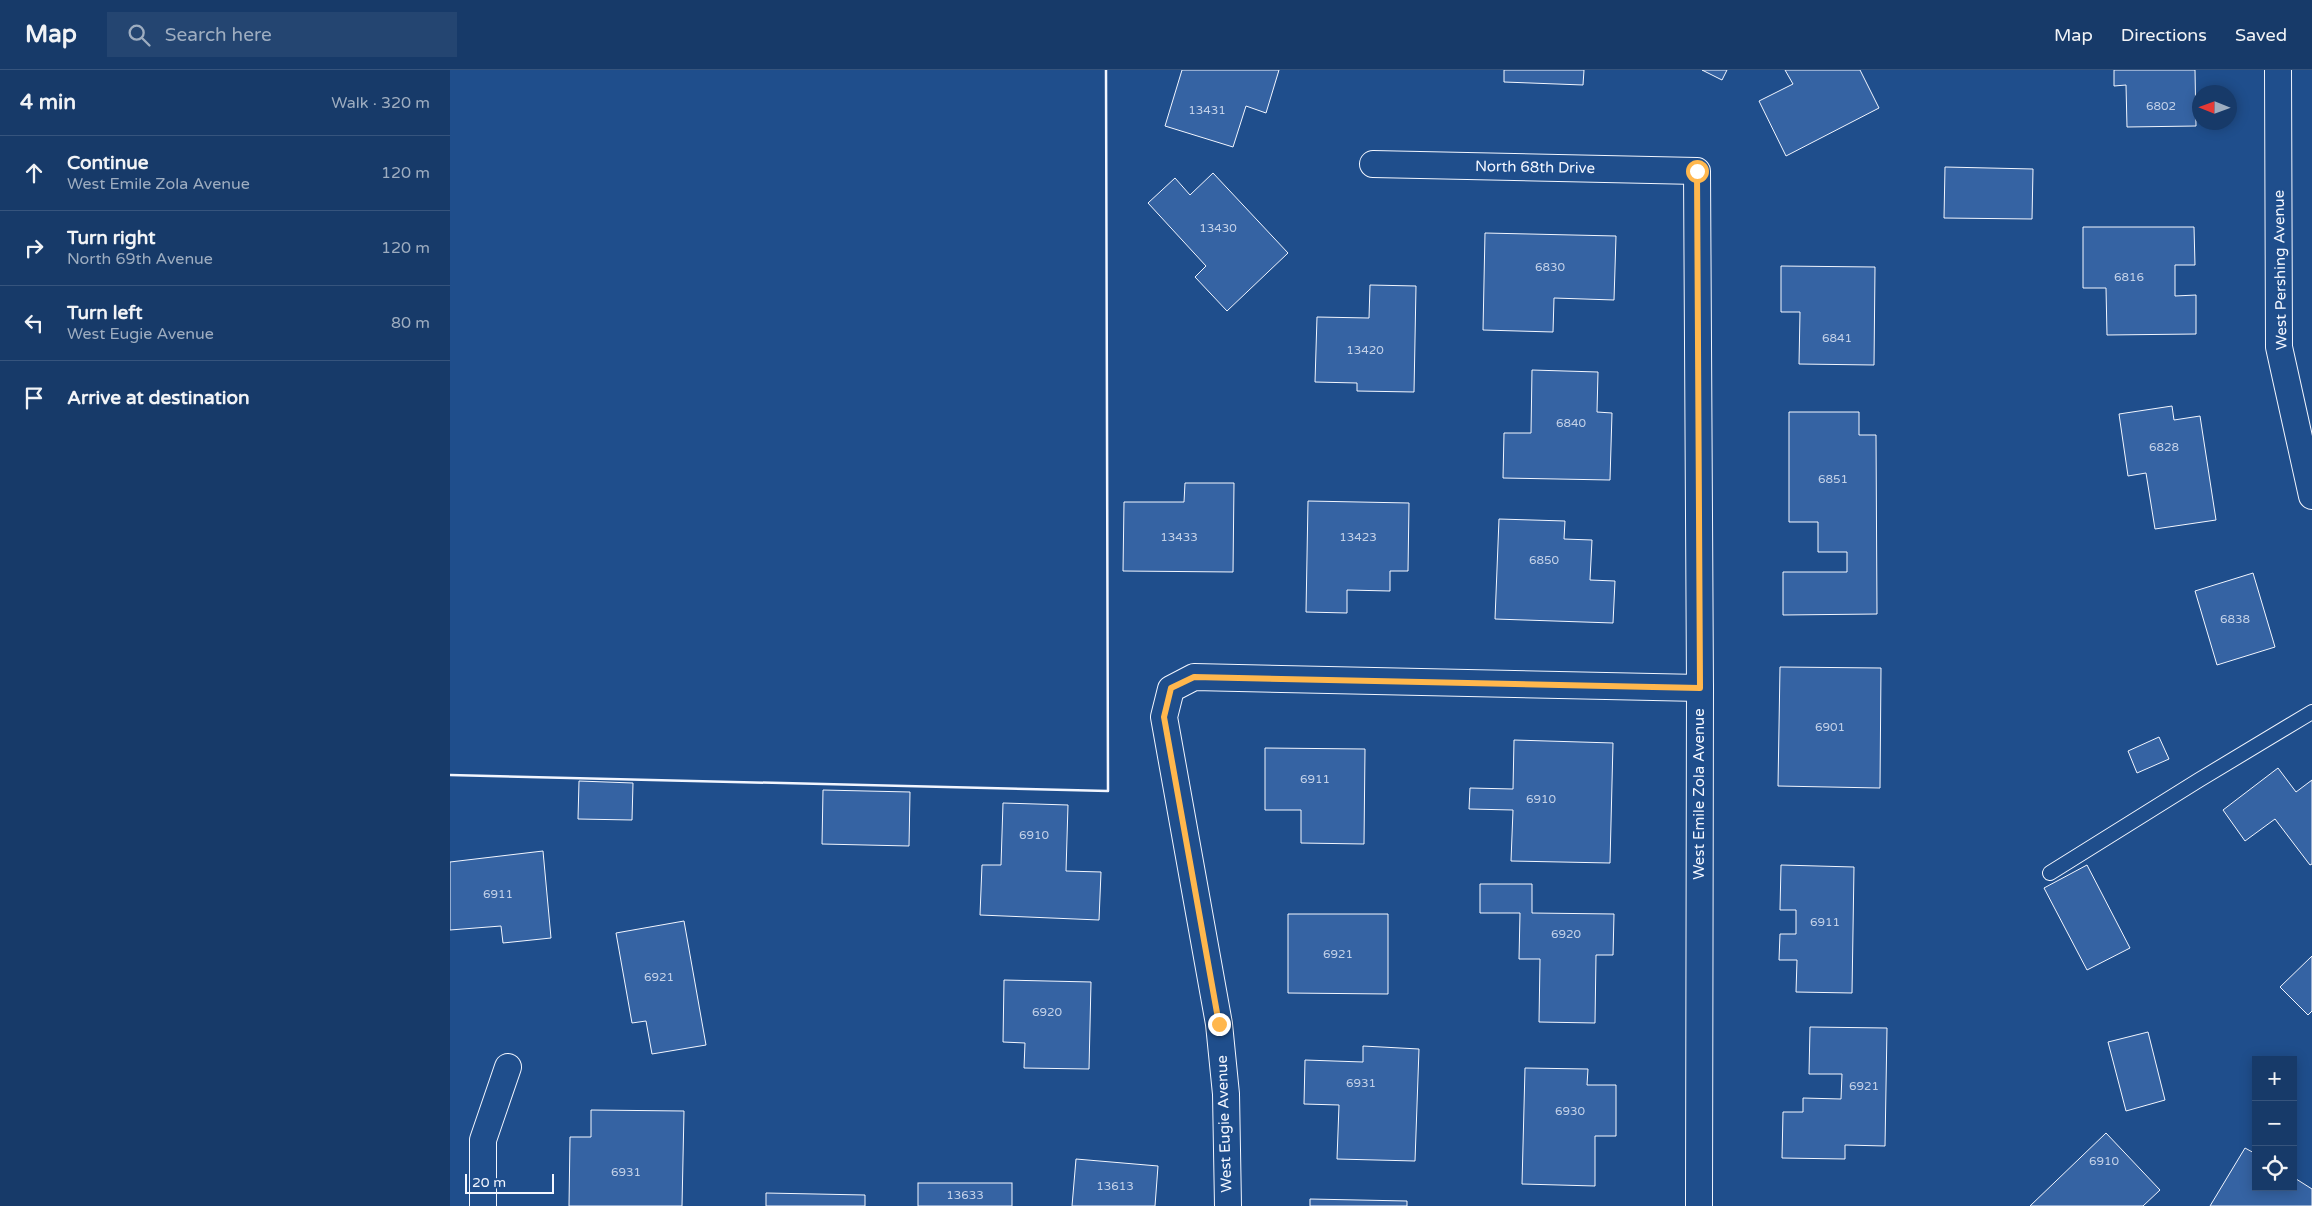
<!DOCTYPE html>
<html lang="en">
<head>
<meta charset="utf-8">
<style>
  body { margin:0; font-family:"Varela Round",sans-serif; background:#244571; color:#f1f3f6 }
  .controls { position:absolute; right:15px; bottom:15px; display:grid; overflow:hidden; border-radius:0px; box-shadow:0 2px 12px #0003 }
  .controls button { width:45px; height:45px; display:grid; place-items:center; padding:0; border:0; border-bottom:1px solid #36547d; background:#173a69; color:#f1f3f6; font:25px sans-serif }
  .compass { position:absolute; left:1742px; top:15px; width:45px; height:45px; border-radius:50%; background:#173a69; box-shadow:0 2px 12px #0003; rotate:271deg }
  .scale { position:absolute; left:15px; bottom:12px; width:89px; box-sizing:border-box; padding-left:5px; border:2px solid #f2f6ff; border-top:0; font-size:14px; line-height:18px; white-space:nowrap; color:#f2f6ff; -webkit-text-stroke:4px #1f4e8c; paint-order:stroke }
  .stop { position:absolute; width:15px; height:15px; margin:-11px; border:4px solid #ffb74d; border-radius:50%; background:#fff }
  .stop.end { background:#ffb74d; border-color:#fff; box-shadow:0 1px 5px #0008 }
  .list { margin:0; padding:0; list-style:none }
  h2 { display:flex; justify-content:space-between; align-items:center; height:65px; margin:0; padding:0 20px; font-size:21px }
  h2 small { font-size:16px; font-weight:400; color:#9eadc0 }
  .list li { display:grid; grid-template-columns:32px 1fr auto; gap:15px; align-items:center; box-sizing:border-box; height:75px; padding:0 20px; border-top:1px solid #36547d }
  .list b { display:block; font-size:19px; white-space:nowrap }
  .list p { margin:0; font-size:16px; white-space:nowrap; color:#9eadc0 }
  .list em { font-size:16px; font-style:normal; color:#9eadc0 }
  .icon { flex:none; width:28px; height:28px; fill:none; stroke:currentColor; stroke-width:2; stroke-linecap:round; stroke-linejoin:round }
  .map { position:relative; flex:none; width:1862px; height:1136px; overflow:hidden }
  header { display:flex; align-items:center; gap:30px; box-sizing:border-box; height:70px; padding:0 25px; background:#173a69; border-bottom:1px solid #36547d }
  header strong { font-size:24px }
  nav { display:flex; gap:28px; margin-inline-start:auto; font-size:18px }
  .search { width:350px; height:45px; background:#244571; display:flex; align-items:center; gap:12px; box-sizing:border-box; padding:0 18px; border-radius:0px; color:#9eadc0; font-size:19px }
  main { display:flex }
  aside { flex:1; background:#173a69 }
  .map>svg:first-child { display:block }
  .building { fill:#3563a3; stroke:#f2f6ff }
  .lines { fill:none; stroke-linecap:round; stroke-linejoin:round }
  .service-casing { stroke:#f2f6ff; stroke-width:16 }
  .minor-casing { stroke:#f2f6ff; stroke-width:28 }
  .service { stroke:#1f4e8c; stroke-width:14 }
  .minor { stroke:#1f4e8c; stroke-width:26 }
  .wall { stroke:#f2f6ff; stroke-width:2.5 }
  .route { stroke:#ffb74d; stroke-width:6 }
  .labels { text-anchor:middle; stroke-width:4; stroke-linejoin:round; paint-order:stroke }
  .number-label { font-size:12px; fill:#c3d1e8 }
  .street-label { font-size:15px; fill:#f2f6ff; stroke:#1f4e8c }
</style>
</head>
<body>
<header>
<strong>Map</strong>
<div class="search"><svg class="icon" aria-label="search" viewBox="0 0 24 24"><circle cx="10" cy="10" r="6"/><path d="M15 15l6 6"/></svg>Search here</div>
<nav><a>Map</a><a>Directions</a><a>Saved</a></nav>
</header>
<main>
<aside>
<h2>4 min<small>Walk · 320 m</small></h2>
<ul class="list">
<li><svg class="icon" aria-label="ahead" viewBox="0 0 24 24"><path d="M12 20V5M6 11l6-6 6 6"/></svg><div><b>Continue</b><p>West Emile Zola Avenue</p></div><em>120 m</em></li>
<li><svg class="icon" aria-label="right" viewBox="0 0 24 24"><path d="M7 20v-9h11M14 6l5 5-5 5"/></svg><div><b>Turn right</b><p>North 69th Avenue</p></div><em>120 m</em></li>
<li><svg class="icon" aria-label="left" viewBox="0 0 24 24"><path d="M17 20v-9H6M10 6l-5 5 5 5"/></svg><div><b>Turn left</b><p>West Eugie Avenue</p></div><em>80 m</em></li>
<li><svg class="icon" aria-label="arrive" viewBox="0 0 24 24"><path d="M6 21V4h12l-3 4 3 4H6"/></svg><div><b>Arrive at destination</b></div></li>
</ul>
</aside>
<div class="map">
<svg width="1862" height="1136" viewBox="0 0 1862 1136">
  <rect width="100%" height="100%" fill="#1f4e8c"/>
  <g class="building">
    <path d="M732,0H829L816,43L796,36L783,77L715,56Z"/>
    <path d="M1054,0H1134L1133,15L1054,12Z"/>
    <path d="M1252,0H1277L1272,10Z"/>
    <path d="M1335,0H1410L1429,38L1336,86L1309,31L1343,14Z"/>
    <path d="M1664,0H1745L1746,56L1677,57L1676,15L1664,16Z"/>
    <path d="M1495,97L1583,99L1582,149L1494,148Z"/>
    <path d="M763,103L838,183L777,241L745,207L756,196L698,133L725,108L740,125Z"/>
    <path d="M1633,157H1744L1745,195H1725V226L1746,225V264L1657,265L1656,218H1633Z"/>
    <path d="M1035,163L1166,166L1164,230L1104,228L1103,262L1033,260Z"/>
    <path d="M1331,196L1425,197L1424,295L1349,294L1350,242H1331Z"/>
    <path d="M920,215L966,216L964,322L907,321V313L865,312L867,247L919,248Z"/>
    <path d="M1082,300L1148,302L1147,342L1162,343L1160,410L1053,408L1054,363H1081Z"/>
    <path d="M1722,336L1724,350L1750,346L1766,450L1705,459L1696,403L1678,406L1669,344Z"/>
    <path d="M1339,342H1409V365H1426L1427,544L1333,545V502H1397V482H1368V452H1339Z"/>
    <path d="M735,413H784L783,502L673,501L674,432H734Z"/>
    <path d="M858,431L959,433L958,501H940V521L897,520V543L856,542Z"/>
    <path d="M1049,449L1115,451L1114,469L1142,470L1140,510L1165,511L1163,553L1045,549Z"/>
    <path d="M1803,503L1825,577L1767,595L1745,521Z"/>
    <path d="M1330,597L1431,598L1430,718L1328,716Z"/>
    <path d="M1709,667L1719,689L1687,703L1678,681Z"/>
    <path d="M1064,670L1163,673L1160,793L1061,791L1063,740L1019,739L1020,718L1063,719Z"/>
    <path d="M815,678L915,679L914,774L851,773V740H815Z"/>
    <path d="M1828,698L1846,722L1862,710V794L1860,795L1825,749L1795,771L1773,740Z"/>
    <path d="M129,711L183,713L182,750L128,749Z"/>
    <path d="M373,720L460,722L459,776L372,774Z"/>
    <path d="M553,733L618,735L616,801L651,802L649,850L530,845L532,795H551Z"/>
    <path d="M93,781L101,868L53,873L51,856L0,860V792Z"/>
    <path d="M1331,795L1404,797L1402,923L1346,922L1347,890H1329L1330,864H1346V840H1330Z"/>
    <path d="M1637,795L1680,878L1637,900L1594,818Z"/>
    <path d="M1030,814H1082V843L1164,844L1163,885H1146L1145,953L1089,952L1090,889H1069L1070,843H1030Z"/>
    <path d="M838,844H938V924L838,923Z"/>
    <path d="M234,851L256,975L202,984L196,951L182,953L166,863Z"/>
    <path d="M1862,886V941L1858,945L1830,917Z"/>
    <path d="M554,910L641,912L639,999L574,998L575,973L553,972Z"/>
    <path d="M1360,957L1437,958L1435,1076L1395,1075V1089L1332,1088L1333,1042H1353V1028L1391,1029L1392,1004H1359Z"/>
    <path d="M1698,962L1715,1030L1676,1041L1658,972Z"/>
    <path d="M913,976L969,979L965,1091L887,1089L889,1035L854,1034L855,990L913,992Z"/>
    <path d="M1075,998L1138,999L1137,1015H1166V1066H1145V1116L1072,1114Z"/>
    <path d="M141,1040L234,1041L232,1136H119L120,1067H141Z"/>
    <path d="M1656,1063L1710,1120L1693,1136H1580Z"/>
    <path d="M1795,1078L1806,1084V1117H1843V1107L1862,1119V1136H1760Z"/>
    <path d="M626,1089L708,1096L705,1136H622Z"/>
    <rect x="468" y="1113" width="94" height="23"/>
    <path d="M316,1123L415,1125V1136H316Z"/>
    <path d="M860,1129L957,1131V1136H860Z"/>
  </g>
  <g class="lines">
    <defs>
      <path id="service" d="M1600,803L1749,710L1862,642"/>
      <g id="minor">
        <path d="M1828,0L1829,277L1862,426"/>
        <path d="M923,94L1247,101L1250,618L1249,1136"/>
        <path d="M33,1136V1070L58,997"/>
        <path d="M778,1136L776,1024L769,954L714,647L721,619L744,607L1250,618"/>
      </g>
    </defs>
    <use href="#service" class="service-casing"/>
    <use href="#minor" class="minor-casing"/>
    <use href="#service" class="service"/>
    <use href="#minor" class="minor"/>
    <path class="wall" d="M0,705L658,721L656,0"/>
  </g>
  <g class="lines">
    <path class="route" d="M769,954L714,647L721,618L744,607L1250,618L1247,101"/>
  </g>
  <g class="labels">
    <g class="number-label">
      <text x="1711" y="40">6802</text>
      <text x="757" y="44">13431</text>
      <text x="768" y="162">13430</text>
      <text x="1100" y="201">6830</text>
      <text x="1679" y="211">6816</text>
      <text x="1387" y="272">6841</text>
      <text x="915" y="284">13420</text>
      <text x="1121" y="357">6840</text>
      <text x="1714" y="381">6828</text>
      <text x="1383" y="413">6851</text>
      <text x="729" y="471">13433</text>
      <text x="908" y="471">13423</text>
      <text x="1094" y="494">6850</text>
      <text x="1785" y="553">6838</text>
      <text x="1380" y="661">6901</text>
      <text x="865" y="713">6911</text>
      <text x="1091" y="733">6910</text>
      <text x="584" y="769">6910</text>
      <text x="48" y="828">6911</text>
      <text x="1375" y="856">6911</text>
      <text x="1116" y="868">6920</text>
      <text x="888" y="888">6921</text>
      <text x="209" y="911">6921</text>
      <text x="597" y="946">6920</text>
      <text x="911" y="1017">6931</text>
      <text x="1414" y="1020">6921</text>
      <text x="1120" y="1045">6930</text>
      <text x="1654" y="1095">6910</text>
      <text x="176" y="1106">6931</text>
      <text x="665" y="1120">13613</text>
      <text x="515" y="1129">13633</text>
    </g>
    <g class="street-label">
      <text transform="translate(1085 97) rotate(1)" y="5">North 68th Drive</text>
      <text transform="translate(1830 200) rotate(-91)" y="5">West Pershing Avenue</text>
      <text transform="translate(1249 724) rotate(-90)" y="5">West Emile Zola Avenue</text>
      <text transform="translate(774 1054) rotate(-92)" y="5">West Eugie Avenue</text>
    </g>
  </g>
</svg>
<div class="controls">
<button>+</button>
<button>−</button>
<button><svg class="icon" aria-label="locate" viewBox="0 0 24 24"><circle cx="12" cy="12" r="6"/><path d="M12 2v4M12 18v4M2 12h4M18 12h4"/></svg></button>
</div>
<svg class="compass" viewBox="-18 -18 36 36"><path d="M0-13l5 13h-10z" fill="#e53935"/><path d="M0 13l5-13h-10z" fill="#9eadc0"/></svg>
<div class="scale">20 m</div>
<div class="stop" style="left:1247px;top:101px"></div>
<div class="stop end" style="left:769px;top:954px"></div>
</div>
</main>
</body>
</html>
